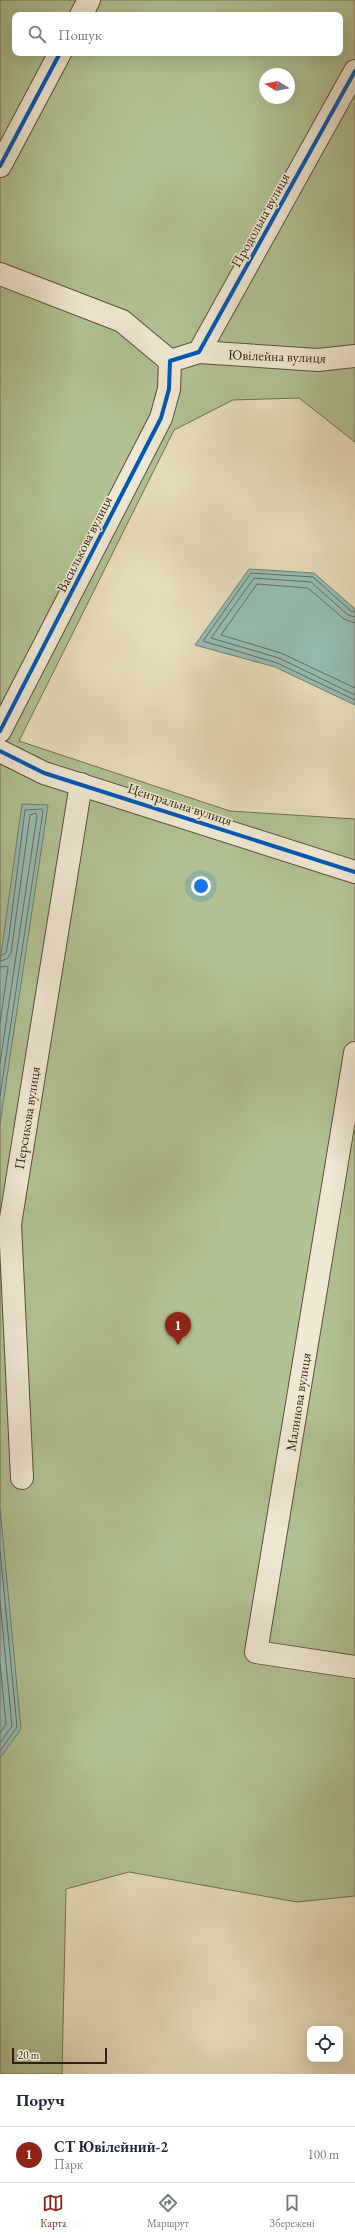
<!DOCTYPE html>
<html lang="uk">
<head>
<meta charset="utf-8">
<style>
  body { margin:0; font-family:"EB Garamond",serif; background:#f6f6f7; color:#1f2937 }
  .controls { position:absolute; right:12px; bottom:12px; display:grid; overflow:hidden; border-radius:8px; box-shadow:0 4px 16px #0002 }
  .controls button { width:36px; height:36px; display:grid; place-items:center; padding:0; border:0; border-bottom:1px solid #e0e1e3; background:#fff; color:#1f2937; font:20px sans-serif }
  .compass { position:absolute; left:259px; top:68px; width:36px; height:36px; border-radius:50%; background:#fff; box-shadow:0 4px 16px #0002; rotate:280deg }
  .scale { position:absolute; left:12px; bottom:10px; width:95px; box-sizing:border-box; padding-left:4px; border:2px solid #321e14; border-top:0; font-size:11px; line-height:14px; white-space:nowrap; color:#321e14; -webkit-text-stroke:3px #efe8d3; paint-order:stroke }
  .you { position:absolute; left:201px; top:886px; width:14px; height:14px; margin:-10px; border:3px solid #fff; border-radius:50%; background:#1a73e8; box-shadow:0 0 0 6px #1a73e833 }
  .badge { display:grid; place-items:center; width:26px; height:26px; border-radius:50%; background:#8f2418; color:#fff; font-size:13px; font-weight:700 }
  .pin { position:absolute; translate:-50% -33px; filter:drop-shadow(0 1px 2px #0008) }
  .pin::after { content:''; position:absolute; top:21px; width:14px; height:12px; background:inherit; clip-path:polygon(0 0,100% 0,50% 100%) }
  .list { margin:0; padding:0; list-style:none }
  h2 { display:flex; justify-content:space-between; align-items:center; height:52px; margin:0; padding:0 16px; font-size:17px }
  h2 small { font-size:13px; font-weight:400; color:#747a83 }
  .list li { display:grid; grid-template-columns:26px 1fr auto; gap:12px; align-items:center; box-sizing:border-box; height:56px; padding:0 16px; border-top:1px solid #e0e1e3 }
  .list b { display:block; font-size:15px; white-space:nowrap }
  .list p { margin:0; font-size:13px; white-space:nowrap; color:#747a83 }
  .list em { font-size:13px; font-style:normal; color:#747a83 }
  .icon { flex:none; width:22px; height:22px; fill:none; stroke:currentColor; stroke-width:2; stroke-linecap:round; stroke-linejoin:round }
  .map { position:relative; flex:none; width:355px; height:2074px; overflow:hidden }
  .search { position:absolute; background:#fff; box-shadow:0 4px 16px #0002; left:12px; right:12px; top:12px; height:44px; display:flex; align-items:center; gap:10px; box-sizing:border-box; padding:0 14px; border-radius:8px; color:#747a83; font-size:15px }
  .sheet { height:108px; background:#fff }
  nav { display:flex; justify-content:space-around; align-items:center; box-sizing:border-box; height:56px; border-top:1px solid #e0e1e3; background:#fff; font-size:11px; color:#747a83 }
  nav a { display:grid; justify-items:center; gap:2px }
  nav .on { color:#8f2418 }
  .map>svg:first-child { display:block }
  .green { fill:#b1c193; stroke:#727054; fill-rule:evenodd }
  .water { fill:#96bcb1; stroke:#6e7d72 }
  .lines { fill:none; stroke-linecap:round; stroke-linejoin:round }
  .shore { stroke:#646d62; stroke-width:1 }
  .minor-casing { stroke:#5f4e3e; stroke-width:24 }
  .minor { stroke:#efe8d3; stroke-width:22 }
  .cycleway-casing { stroke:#efe8d3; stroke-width:6 }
  .cycleway { stroke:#0057b8; stroke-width:4 }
  .labels { text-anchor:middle; stroke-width:3; stroke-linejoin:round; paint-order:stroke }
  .street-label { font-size:14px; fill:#321e14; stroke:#efe8d3 }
</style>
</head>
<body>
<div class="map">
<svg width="355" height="2074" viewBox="0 0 355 2074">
  <rect width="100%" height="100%" fill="#e6dcbb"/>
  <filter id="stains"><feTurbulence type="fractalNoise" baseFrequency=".005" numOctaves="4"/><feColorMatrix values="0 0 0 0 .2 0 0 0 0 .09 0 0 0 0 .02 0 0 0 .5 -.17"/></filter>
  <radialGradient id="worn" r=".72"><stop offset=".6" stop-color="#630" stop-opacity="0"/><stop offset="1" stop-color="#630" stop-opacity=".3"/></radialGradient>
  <path class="green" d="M0,0H355V442L299,398L233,400L174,430L19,741L230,811L355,819V1896L297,1902L129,1872L66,1889L62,2074H0ZM15,15H340V53H15ZM265,74H289V98H265Z"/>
  <g class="water">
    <path d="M249,569L314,573L355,609V705L275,667L195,645Z"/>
    <path d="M22,804L48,805L0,1123V962Z"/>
    <path d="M0,1508L21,1729L0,1758Z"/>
  </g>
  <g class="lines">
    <g class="shore">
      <path d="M355,612L351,611L313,577L251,573L203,641L277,663L355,700"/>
      <path d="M355,617L348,615L311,582L254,578L211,638L279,658L355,695"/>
      <path d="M355,623L344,619L308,588L257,584L221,635L281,653L355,688"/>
      <path d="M0,956L6,953L9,936L25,810L42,809L43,811L0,1096"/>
      <path d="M0,961L7,959L11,953L30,815L36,813L37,816L0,1063"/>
      <path d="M0,967L7,966L8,968L0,1023"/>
      <path d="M0,1550L17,1727L0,1751"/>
      <path d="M0,1601L12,1726L0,1743"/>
      <path d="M0,1663L6,1724L0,1733"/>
    </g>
    <defs>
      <g id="minor">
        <path d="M81,15L89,0"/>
        <path d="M0,166L60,53"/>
        <path d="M0,274L122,321L170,361"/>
        <path d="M199,352L318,360L355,356"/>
        <path d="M170,361L199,352L355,71"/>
        <path d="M0,731L161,418L169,389L170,361"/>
        <path d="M0,751L44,773L355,872"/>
        <path d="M355,1053L256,1652L355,1667"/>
        <path d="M22,1478L10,1224L81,784"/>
      </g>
    </defs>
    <use href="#minor" class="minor-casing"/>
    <use href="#minor" class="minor"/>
    <defs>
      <g id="cycleway">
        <path d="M0,166L60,53"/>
        <path d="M0,731L161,418L169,389L170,361L199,352L355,71"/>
        <path d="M0,751L44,773L355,872"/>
      </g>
    </defs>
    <use href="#cycleway" class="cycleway-casing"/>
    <use href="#cycleway" class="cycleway"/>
  </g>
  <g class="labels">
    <g class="street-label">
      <text transform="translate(260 220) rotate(-61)" y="5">Продольна вулиця</text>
      <text transform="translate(277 356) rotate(2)" y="5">Ювілейна вулиця</text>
      <text transform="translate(84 544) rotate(-63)" y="5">Василькова вулиця</text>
      <text transform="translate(180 804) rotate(18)" y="5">Центральна вулиця</text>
      <text transform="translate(27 1118) rotate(-81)" y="5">Персикова вулиця</text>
      <text transform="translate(298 1402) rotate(-81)" y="5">Малинова вулиця</text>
    </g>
  </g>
  <rect width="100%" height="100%" filter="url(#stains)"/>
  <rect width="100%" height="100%" fill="url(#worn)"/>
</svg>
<div class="controls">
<button><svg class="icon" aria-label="locate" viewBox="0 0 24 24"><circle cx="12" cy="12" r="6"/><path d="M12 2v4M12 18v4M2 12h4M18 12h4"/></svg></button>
</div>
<svg class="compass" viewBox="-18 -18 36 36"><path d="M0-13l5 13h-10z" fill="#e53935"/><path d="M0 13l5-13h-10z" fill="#747a83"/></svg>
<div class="scale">20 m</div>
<div class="you"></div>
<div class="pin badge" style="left:178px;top:1345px">1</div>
<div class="search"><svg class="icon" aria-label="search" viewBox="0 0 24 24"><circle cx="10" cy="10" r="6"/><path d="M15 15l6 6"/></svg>Пошук</div>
</div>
<section class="sheet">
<h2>Поруч<small></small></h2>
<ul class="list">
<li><span class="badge">1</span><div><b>СT Ювілейний-2</b><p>Парк</p></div><em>100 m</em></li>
</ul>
</section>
<nav>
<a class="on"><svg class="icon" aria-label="map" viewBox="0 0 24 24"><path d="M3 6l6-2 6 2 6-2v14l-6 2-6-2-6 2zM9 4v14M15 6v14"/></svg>Карта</a>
<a><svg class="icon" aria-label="directions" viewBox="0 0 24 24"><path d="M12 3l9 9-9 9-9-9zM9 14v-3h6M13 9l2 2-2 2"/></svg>Маршрут</a>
<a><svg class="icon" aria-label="saved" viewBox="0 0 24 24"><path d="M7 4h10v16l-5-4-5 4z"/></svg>Збережені</a>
</nav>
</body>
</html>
